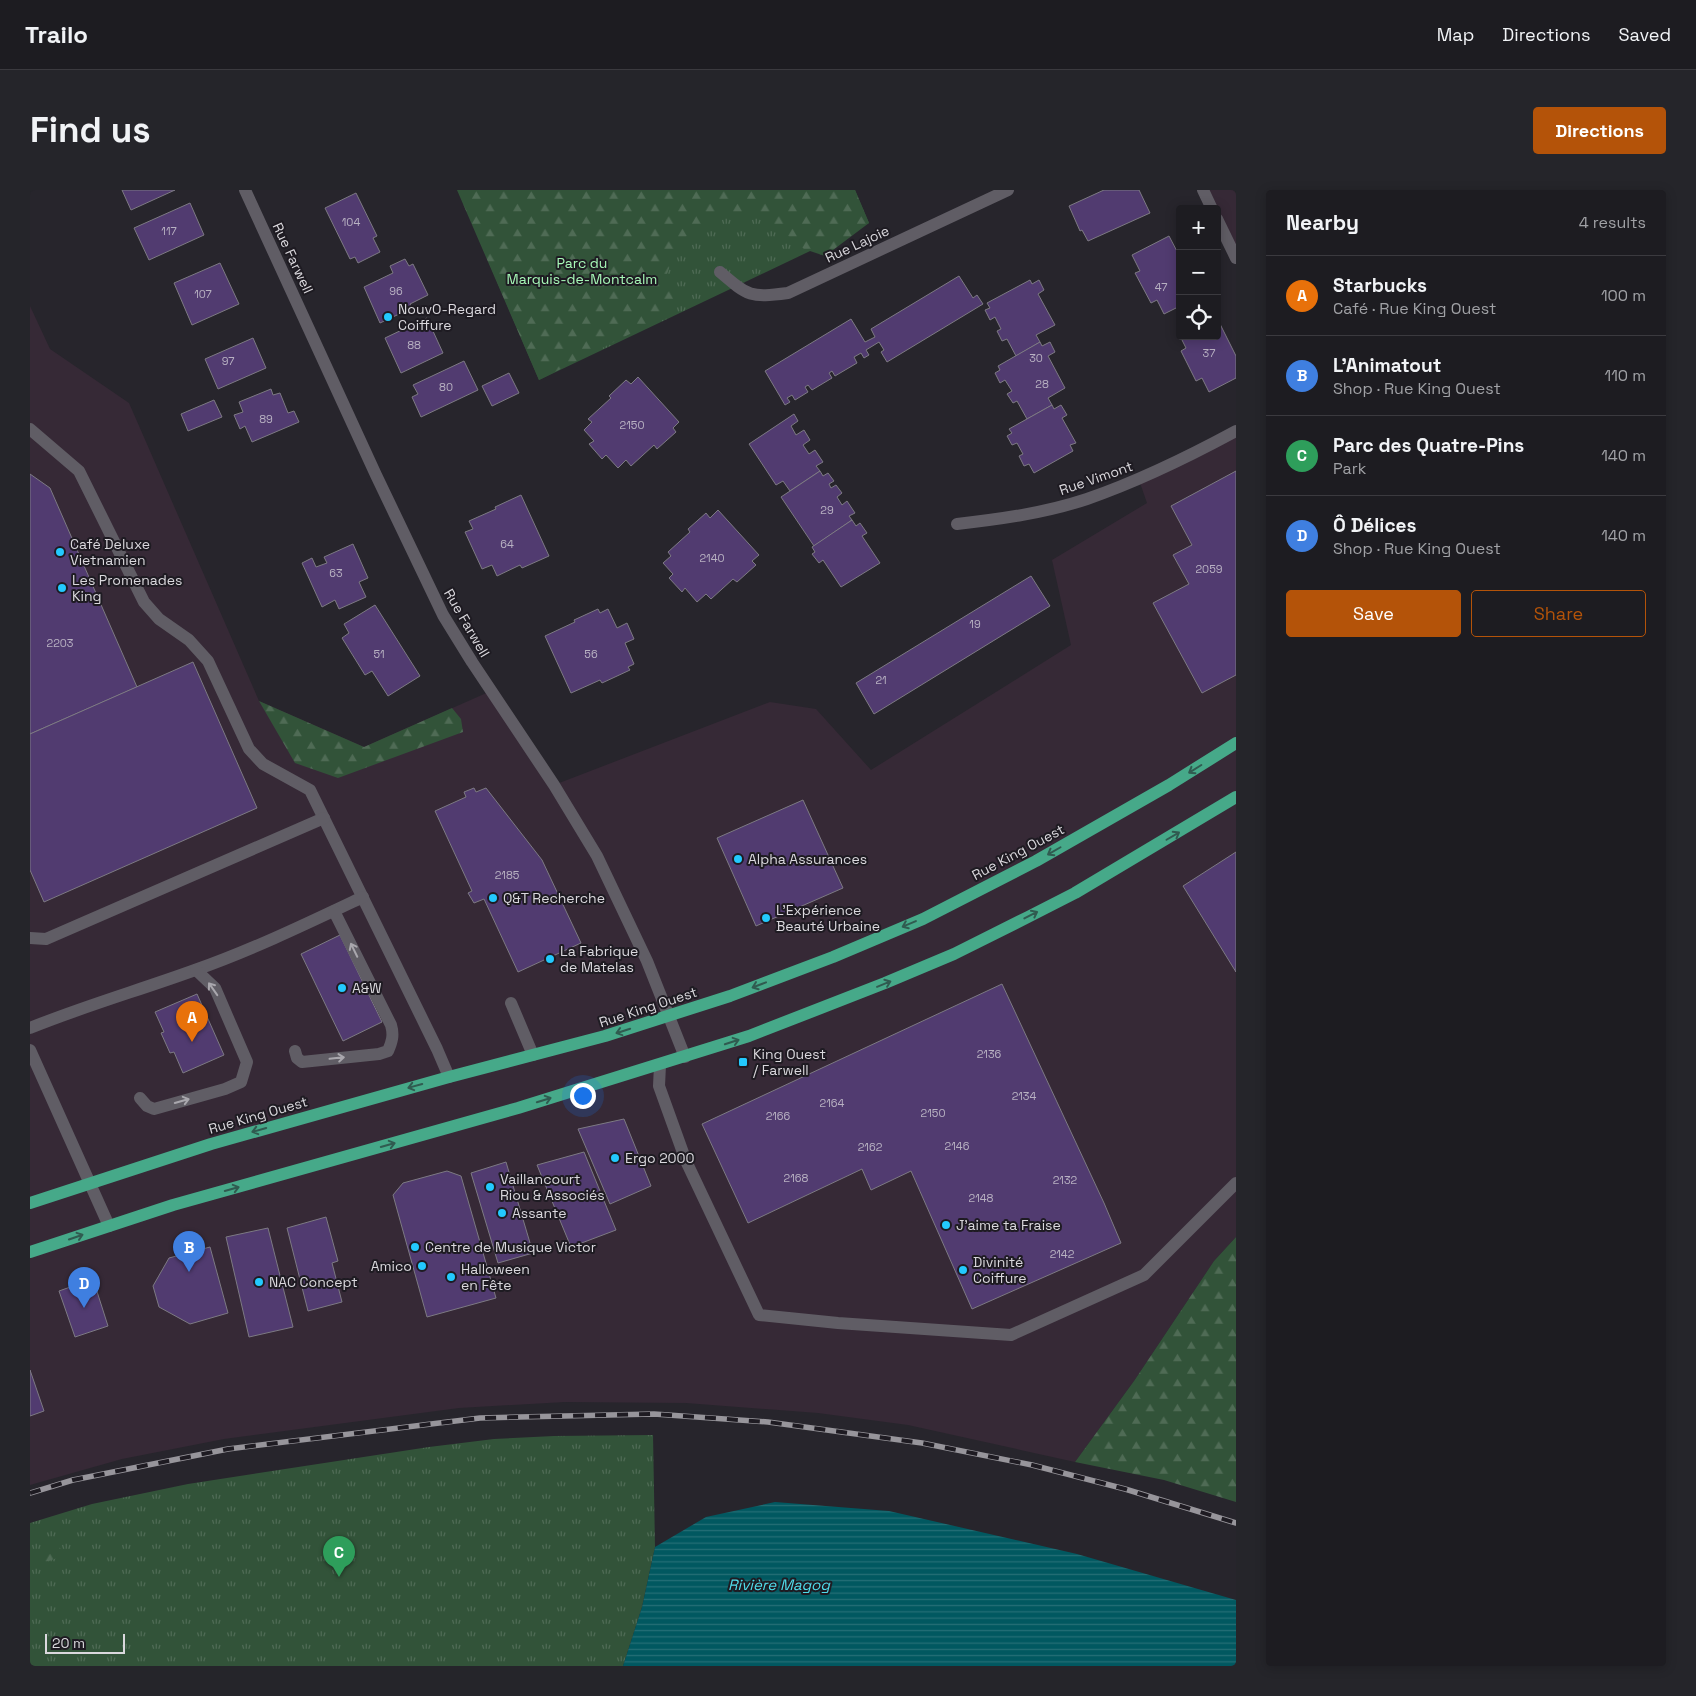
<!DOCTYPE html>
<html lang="en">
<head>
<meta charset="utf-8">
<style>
  body { margin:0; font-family:"Space Grotesk",sans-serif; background:#25252a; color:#f1f3f6 }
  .controls { position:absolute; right:15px; top:15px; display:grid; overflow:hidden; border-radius:5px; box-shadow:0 2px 12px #0003 }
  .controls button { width:45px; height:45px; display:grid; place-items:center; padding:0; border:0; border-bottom:1px solid #3b3a3f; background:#1d1c21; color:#f1f3f6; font:25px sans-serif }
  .scale { position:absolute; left:15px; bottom:12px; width:80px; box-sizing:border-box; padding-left:5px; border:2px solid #dad8dd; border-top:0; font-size:14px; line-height:18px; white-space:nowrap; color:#dad8dd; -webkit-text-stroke:4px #1e1b22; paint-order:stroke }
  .you { position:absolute; left:552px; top:905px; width:18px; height:18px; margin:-12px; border:4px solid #fff; border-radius:50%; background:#1a73e8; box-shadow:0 0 0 8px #1a73e833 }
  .badge { display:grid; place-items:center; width:32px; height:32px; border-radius:50%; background:#b45309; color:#fff; font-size:16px; font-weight:700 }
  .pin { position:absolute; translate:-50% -41px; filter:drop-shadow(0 1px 2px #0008) }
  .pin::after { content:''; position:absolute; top:26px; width:18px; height:15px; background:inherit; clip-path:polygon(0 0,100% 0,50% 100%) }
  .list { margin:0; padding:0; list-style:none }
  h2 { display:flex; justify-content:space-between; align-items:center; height:65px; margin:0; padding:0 20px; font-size:21px }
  h2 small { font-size:16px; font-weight:400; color:#a0a1a5 }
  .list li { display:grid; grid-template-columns:32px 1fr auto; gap:15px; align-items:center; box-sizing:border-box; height:80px; padding:0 20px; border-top:1px solid #3b3a3f }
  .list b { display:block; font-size:19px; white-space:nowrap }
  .list p { margin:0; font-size:16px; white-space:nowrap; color:#a0a1a5 }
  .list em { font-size:16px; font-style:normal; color:#a0a1a5 }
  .actions { display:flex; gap:10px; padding:15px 20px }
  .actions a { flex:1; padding:11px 0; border:1px solid #b45309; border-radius:5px; text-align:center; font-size:18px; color:#b45309 }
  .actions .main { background:#b45309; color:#fff }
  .icon { flex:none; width:28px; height:28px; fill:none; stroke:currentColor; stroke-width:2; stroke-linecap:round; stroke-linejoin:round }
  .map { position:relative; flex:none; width:1206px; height:1476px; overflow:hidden; border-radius:5px }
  header { display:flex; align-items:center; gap:30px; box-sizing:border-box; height:70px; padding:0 25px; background:#1d1c21; border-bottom:1px solid #3b3a3f }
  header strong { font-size:24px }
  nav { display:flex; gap:28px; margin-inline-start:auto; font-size:18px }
  .intro { display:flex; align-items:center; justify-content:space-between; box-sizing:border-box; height:120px; padding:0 30px }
  h1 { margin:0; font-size:35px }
  .button { padding:12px 22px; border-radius:5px; background:#b45309; color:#fff; font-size:18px; font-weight:700 }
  main { display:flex; gap:30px; padding:0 30px }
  aside { flex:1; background:#1d1c21; border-radius:5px; box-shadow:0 2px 12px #0003 }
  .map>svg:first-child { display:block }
  .commercial { fill:#362936 }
  .grass { fill:url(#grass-tufts) }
  .forest { fill:url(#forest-firs) }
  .water { fill:url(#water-rules) }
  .building { fill:#513b70; stroke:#7d7a83 }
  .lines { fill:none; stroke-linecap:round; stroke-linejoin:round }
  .minor { stroke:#605d65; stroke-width:12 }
  .major { stroke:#46a989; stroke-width:12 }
  .rail-casing { stroke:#97959b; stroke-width:5.5 }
  .rail { stroke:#1e1b22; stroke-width:4; stroke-dasharray:11; stroke-linecap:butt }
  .oneway { stroke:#305b50 }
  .oneway2 { stroke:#a9a7ad }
  .poi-dot { fill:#23c9fe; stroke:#1e1b22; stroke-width:2 }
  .labels { text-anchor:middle; stroke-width:4; stroke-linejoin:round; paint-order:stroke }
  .number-label { font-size:11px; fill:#b8b1c2 }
  .street-label { font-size:14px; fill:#dad8dd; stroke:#1e1b22 }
  .park-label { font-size:14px; fill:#a7f8b7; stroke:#1e1b22 }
  .poi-label { font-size:14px; fill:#dad8dd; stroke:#1e1b22; text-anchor:start }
  .water-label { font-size:15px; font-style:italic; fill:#50dceb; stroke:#1e1b22 }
</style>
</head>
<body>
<header>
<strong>Trailo</strong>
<nav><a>Map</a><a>Directions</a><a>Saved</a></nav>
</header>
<div class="intro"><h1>Find us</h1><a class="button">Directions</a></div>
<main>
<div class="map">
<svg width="1206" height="1476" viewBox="0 0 1206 1476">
  <defs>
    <pattern id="grass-tufts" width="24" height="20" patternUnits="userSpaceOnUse" patternTransform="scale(1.25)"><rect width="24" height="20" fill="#325339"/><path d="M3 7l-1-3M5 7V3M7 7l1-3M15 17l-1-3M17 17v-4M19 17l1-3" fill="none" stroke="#4f6b55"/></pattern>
    <pattern id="forest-firs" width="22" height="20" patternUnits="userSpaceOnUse" patternTransform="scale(1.25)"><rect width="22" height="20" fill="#325339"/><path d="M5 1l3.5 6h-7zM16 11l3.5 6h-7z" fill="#4f6b55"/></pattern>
    <pattern id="water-rules" width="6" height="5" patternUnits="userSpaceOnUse" patternTransform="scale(1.25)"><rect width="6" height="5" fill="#015860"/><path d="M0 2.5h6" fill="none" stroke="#256f76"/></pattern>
  </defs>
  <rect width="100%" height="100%" fill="#27252c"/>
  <g class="commercial">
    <path d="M1173,0H1206V68L1187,29V19Z"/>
    <path d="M0,116L20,159L99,213L229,511L334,557L461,501L524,595L740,512L786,519L841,580L1041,455L1022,370L1117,313L1109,290L1206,241V1047L1184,1071L1104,1191L1045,1272L878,1235L788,1223L656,1213L535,1212L429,1218L194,1249L92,1269L0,1295Z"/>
  </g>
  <g class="grass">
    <path d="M428,0H825L839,33L509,190Z"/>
    <path d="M623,1245L625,1357L612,1417L593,1476H0V1333L62,1314L158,1294L399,1257L464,1249L524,1246Z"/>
  </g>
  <g class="forest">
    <path d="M427,0H825L839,33L795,66L774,59L732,24L687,26L648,52L636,87L647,120L509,190Z"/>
    <path d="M229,511L334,557L422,518L431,529L433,542L308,588L265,573Z"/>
    <path d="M1206,1047V1312L1134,1290L1045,1272L1104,1191L1184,1071Z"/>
    <path d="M27,1354L35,1365L0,1378V1362Z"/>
  </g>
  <path class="water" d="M745,1312L859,1321L1047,1364L1206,1410V1476H593L612,1417L625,1357L676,1327Z"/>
  <g class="building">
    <path d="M92,0H145L101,20Z"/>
    <path d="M1074,0H1109L1120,23L1058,51L1052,40L1050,41L1039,16Z"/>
    <path d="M326,3L347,46L343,48L350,62L328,73L325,67L320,69L295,18Z"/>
    <path d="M160,13L174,45L119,70L104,38Z"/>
    <path d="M1139,46L1150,67V116L1134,124L1127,110L1121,113L1105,83L1110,81L1102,65Z"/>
    <path d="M375,69L379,76L383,74L398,105L380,114L382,118L350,133L334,97L363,83L360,76Z"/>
    <path d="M190,73L209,114L162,135L144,93Z"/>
    <path d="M929,86L943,108L947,105L953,114L857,172L851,162L854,160L849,152L836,160L839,165L834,168L831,163L824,167L827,173L805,186L802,181L799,183L802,188L782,200L778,195L775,197L778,202L765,210L762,205L757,208L760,212L755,215L735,181L821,129L835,152L845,147L841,139Z"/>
    <path d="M1000,90L1002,94L1009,90L1014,100L1008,104L1025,135L1006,145L1010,152L986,166L977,149L972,151L967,141L971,139L965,127L960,130L955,120L960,118L957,113Z"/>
    <path d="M397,128L413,163L371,183L355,148Z"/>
    <path d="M1187,128L1206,166V188L1179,202L1172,188L1166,191L1151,161L1156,158L1150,146H1187Z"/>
    <path d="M223,148L236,178L188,199L175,169Z"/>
    <path d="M1010,152L1012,156L1020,152L1025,162L1018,166L1035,198L1018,208L1022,215L997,229L987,211L983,213L977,204L982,201L975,190L970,193L965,183L970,180L968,176Z"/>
    <path d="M434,171L448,200L391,227L382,207L388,204L383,195Z"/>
    <path d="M479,183L489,203L462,216L452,196Z"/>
    <path d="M608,187L649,232L643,238L646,242L627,259L624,255L601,276L596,270L588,278L576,265L572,269L559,254L564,251L554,240L562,232L558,229L581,208L579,206L596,190L601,194Z"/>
    <path d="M241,199L243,205L250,203L258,223L264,221L269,232L222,252L215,236L210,239L204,225L213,222L209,212Z"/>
    <path d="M184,210L192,227L158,241L151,224Z"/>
    <path d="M1022,215L1024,219L1031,215L1037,225L1032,228L1046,253L1040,255L1043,261L1004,283L999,274L994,276L989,266L993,264L987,253L982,255L977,246L982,243L979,239Z"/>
    <path d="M764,224L768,231L761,236L766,245L774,240L780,250L773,255L779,264L785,260L793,272L786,276L790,281L760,301L753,291L746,295L719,254Z"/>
    <path d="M790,281L793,286L798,283L804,291L799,294L801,298L806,295L812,303L807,307L812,315L817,311L825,323L819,326L822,330L784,356L751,307Z"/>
    <path d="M1206,281V485L1172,503L1123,413L1159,394L1143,365L1162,355L1141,316Z"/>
    <path d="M0,284L20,298L107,497L0,544Z"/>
    <path d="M491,305L519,366L492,378L490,375L467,386L462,375L452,379L435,342L443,339L439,331L466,319L465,317Z"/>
    <path d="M688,320L729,365L722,371L726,375L707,392L703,389L681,409L676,404L667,412L655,398L652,402L639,388L643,384L633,373L641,366L638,362L660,342L658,339L676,323L680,328Z"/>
    <path d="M822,330L826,336L830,333L837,343L832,346L850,373L811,397L793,370L789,373L782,364L785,362L782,357Z"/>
    <path d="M323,354L338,388L329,392L336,407L309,419L305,410L292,417L272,373L282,368L286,377L297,373L294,367Z"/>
    <path d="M1001,386L1020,416L844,524L826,493Z"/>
    <path d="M345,415L390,486L358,506L342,481L335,485L312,448L319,443L314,434Z"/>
    <path d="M568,419L570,423L578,419L587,438L597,433L604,449L595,453L604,474L598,477L600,480L572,493L570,490L541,503L515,446L545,432L544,430Z"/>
    <path d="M163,472L227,618L14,712L0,680V544Z"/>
    <path d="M444,598L446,602L456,598L512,670L551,753L488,782L454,709L444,713L438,703L442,701L405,621L436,607L434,602Z"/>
    <path d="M773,610L813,698L726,736L687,648Z"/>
    <path d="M1206,662V782L1153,696Z"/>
    <path d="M310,745L352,832L313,851L271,764Z"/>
    <path d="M972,794L1074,1013L1091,1053L942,1119L881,981L841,1000L832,979L718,1033L672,934Z"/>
    <path d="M167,804L194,865L153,883L144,862L140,863L131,843L134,842L125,822Z"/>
    <path d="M594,929L621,996L580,1014L548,939Z"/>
    <path d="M554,962L586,1040L541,1057L507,975Z"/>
    <path d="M476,972L503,1063L468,1073L441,983Z"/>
    <path d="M417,981L431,986L466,1108L397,1127L363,1005L373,993Z"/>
    <path d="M296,1027L308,1071L302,1073L312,1112L278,1121L257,1038Z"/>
    <path d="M238,1038L263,1137L219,1147L196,1047Z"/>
    <path d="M180,1057L198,1123L160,1134L129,1117L123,1096L139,1068Z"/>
    <path d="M63,1089L78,1136L45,1147L29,1101Z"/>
    <path d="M0,1180L14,1221L0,1226Z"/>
  </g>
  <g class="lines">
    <g class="minor">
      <path d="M215,0L346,285L413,425L442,472L524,595L567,666L617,771L655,867"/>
      <path d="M1173,0L1182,19"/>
      <path d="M1187,29L1206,68"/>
      <path d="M690,82C718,106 720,108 758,103L978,0"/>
      <path d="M0,239L49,281L114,412L129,429L159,450L178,471L219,559L233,574L280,600L407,859L419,887"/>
      <path d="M927,334C971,329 1015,323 1057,309C1109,291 1158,267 1206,241"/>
      <path d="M0,748L16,749L294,628"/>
      <path d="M481,813L503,865"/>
      <path d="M0,838C54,816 110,800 165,780C222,760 278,733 333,707"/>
      <path d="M0,860L79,1036"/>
      <path d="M265,861L267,868L272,872L349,864L358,861C362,852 364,845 361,835L304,721"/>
      <path d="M630,875L629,896L656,971L729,1125L808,1133L981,1145L1114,1085L1206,993"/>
      <path d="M110,908L117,916L124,919L195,899L211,892L217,872L185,798L166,780"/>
    </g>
    <g class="major">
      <path d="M0,1013L181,954L419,887L575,846L700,806L803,767L893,729L1006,671L1139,595L1206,553"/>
      <path d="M0,1062L143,1015L488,918L719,846L855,793L924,764L998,727L1045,703L1206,607"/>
    </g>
    <defs>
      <path id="rail" d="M0,1303L43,1290L198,1259L450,1228L624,1224L738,1232L892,1253L1002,1275L1095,1299L1206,1333"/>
    </defs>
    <use href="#rail" class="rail-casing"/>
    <use href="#rail" class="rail"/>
  </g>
  <defs><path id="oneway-shaft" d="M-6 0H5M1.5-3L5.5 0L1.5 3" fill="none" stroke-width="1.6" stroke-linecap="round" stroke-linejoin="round" transform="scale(1.25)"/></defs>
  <g class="oneway">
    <use href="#oneway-shaft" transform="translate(1165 579) rotate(148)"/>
    <use href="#oneway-shaft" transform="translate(1143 646) rotate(-30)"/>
    <use href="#oneway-shaft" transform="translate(1024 661) rotate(150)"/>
    <use href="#oneway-shaft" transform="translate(1001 725) rotate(-27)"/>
    <use href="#oneway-shaft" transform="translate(879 734) rotate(157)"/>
    <use href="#oneway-shaft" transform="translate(854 794) rotate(-22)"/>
    <use href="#oneway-shaft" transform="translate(729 795) rotate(159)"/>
    <use href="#oneway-shaft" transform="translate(593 841) rotate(162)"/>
    <use href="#oneway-shaft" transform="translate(702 852) rotate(-18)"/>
    <use href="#oneway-shaft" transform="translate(385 896) rotate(165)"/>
    <use href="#oneway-shaft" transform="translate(514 910) rotate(-17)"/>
    <use href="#oneway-shaft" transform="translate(229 940) rotate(164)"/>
    <use href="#oneway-shaft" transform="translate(358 955) rotate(-16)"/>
    <use href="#oneway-shaft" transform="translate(202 999) rotate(-16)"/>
    <use href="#oneway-shaft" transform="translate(46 1047) rotate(-19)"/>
  </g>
  <g class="oneway2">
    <use href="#oneway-shaft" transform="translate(324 760) rotate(-116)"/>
    <use href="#oneway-shaft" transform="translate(183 799) rotate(-125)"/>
    <use href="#oneway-shaft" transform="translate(307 868) rotate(-6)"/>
    <use href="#oneway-shaft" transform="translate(152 911) rotate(-16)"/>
  </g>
  <g class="poi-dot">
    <circle cx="358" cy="127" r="5"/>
    <circle cx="30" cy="362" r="5"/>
    <circle cx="32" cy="398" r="5"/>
    <circle cx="708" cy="669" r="5"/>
    <circle cx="463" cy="708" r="5"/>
    <circle cx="736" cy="728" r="5"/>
    <circle cx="520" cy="769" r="5"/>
    <circle cx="312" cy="798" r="5"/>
    <rect x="708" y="867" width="10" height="10" rx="2.5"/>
    <circle cx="585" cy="968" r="5"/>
    <circle cx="460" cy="997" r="5"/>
    <circle cx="472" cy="1023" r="5"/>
    <circle cx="916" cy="1035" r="5"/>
    <circle cx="385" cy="1057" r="5"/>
    <circle cx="392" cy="1076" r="5"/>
    <circle cx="933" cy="1080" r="5"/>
    <circle cx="421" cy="1087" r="5"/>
    <circle cx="229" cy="1092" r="5"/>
  </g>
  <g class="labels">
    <g class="number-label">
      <text x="321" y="36">104</text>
      <text x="139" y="45">117</text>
      <text x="1131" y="101">47</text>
      <text x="366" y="105">96</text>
      <text x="173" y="108">107</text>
      <text x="384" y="159">88</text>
      <text x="1179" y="167">37</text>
      <text x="1006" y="172">30</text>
      <text x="198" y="175">97</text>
      <text x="1012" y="198">28</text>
      <text x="416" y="201">80</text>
      <text x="236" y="233">89</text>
      <text x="602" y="239">2150</text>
      <text x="797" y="324">29</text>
      <text x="477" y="358">64</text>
      <text x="682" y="372">2140</text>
      <text x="1179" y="383">2059</text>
      <text x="306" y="387">63</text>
      <text x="945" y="438">19</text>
      <text x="30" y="457">2203</text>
      <text x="349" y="468">51</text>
      <text x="561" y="468">56</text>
      <text x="851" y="494">21</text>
      <text x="477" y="689">2185</text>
      <text x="959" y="868">2136</text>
      <text x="994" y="910">2134</text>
      <text x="802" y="917">2164</text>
      <text x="903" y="927">2150</text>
      <text x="748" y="930">2166</text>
      <text x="927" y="960">2146</text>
      <text x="840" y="961">2162</text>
      <text x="766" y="992">2168</text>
      <text x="1035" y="994">2132</text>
      <text x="951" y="1012">2148</text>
      <text x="1032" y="1068">2142</text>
    </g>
    <g class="street-label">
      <text transform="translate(827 54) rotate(-25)" y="5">Rue Lajoie</text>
      <text transform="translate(263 68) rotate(65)" y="5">Rue Farwell</text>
      <text transform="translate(1066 288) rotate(-19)" y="5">Rue Vimont</text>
      <text transform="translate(437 433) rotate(60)" y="5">Rue Farwell</text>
      <text transform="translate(988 662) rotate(-28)" y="5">Rue King Ouest</text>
      <text transform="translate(618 817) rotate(-18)" y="5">Rue King Ouest</text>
      <text transform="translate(228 925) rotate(-16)" y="5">Rue King Ouest</text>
    </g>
    <g class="park-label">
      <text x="552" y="78">Parc du<tspan x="552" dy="16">Marquis-de-Montcalm</tspan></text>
    </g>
    <g class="poi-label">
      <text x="368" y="124">NouvO-Regard<tspan x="368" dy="16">Coiffure</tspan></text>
      <text x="40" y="359">Café Deluxe<tspan x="40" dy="16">Vietnamien</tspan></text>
      <text x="42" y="395">Les Promenades<tspan x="42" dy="16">King</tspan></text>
      <text x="718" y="674">Alpha Assurances</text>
      <text x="473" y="713">Q&amp;T Recherche</text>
      <text x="746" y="725">L'Expérience<tspan x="746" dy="16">Beauté Urbaine</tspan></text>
      <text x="530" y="766">La Fabrique<tspan x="530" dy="16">de Matelas</tspan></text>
      <text x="322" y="803">A&amp;W</text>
      <text x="723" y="869">King Ouest<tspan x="723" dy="16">/ Farwell</tspan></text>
      <text x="595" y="973">Ergo 2000</text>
      <text x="470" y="994">Vaillancourt<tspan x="470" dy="16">Riou &amp; Associés</tspan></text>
      <text x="482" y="1028">Assante</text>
      <text x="926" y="1040">J'aime ta Fraise</text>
      <text x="395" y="1062">Centre de Musique Victor</text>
      <text x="943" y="1077">Divinité<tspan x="943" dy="16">Coiffure</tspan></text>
      <text x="382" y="1081" text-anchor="end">Amico</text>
      <text x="431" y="1084">Halloween<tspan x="431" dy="16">en Fête</tspan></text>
      <text x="239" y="1097">NAC Concept</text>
    </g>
    <g class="water-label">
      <text x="749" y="1400">Rivière Magog</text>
    </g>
  </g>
</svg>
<div class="controls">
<button>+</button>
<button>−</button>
<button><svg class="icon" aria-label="locate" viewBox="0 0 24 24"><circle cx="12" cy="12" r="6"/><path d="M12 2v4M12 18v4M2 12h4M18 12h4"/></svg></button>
</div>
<div class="scale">20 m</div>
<div class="you"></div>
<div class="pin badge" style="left:162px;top:852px;background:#e8710a">A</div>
<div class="pin badge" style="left:159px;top:1082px;background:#3f7fe0">B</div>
<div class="pin badge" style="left:309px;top:1387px;background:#2e9e5b">C</div>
<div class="pin badge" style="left:54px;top:1118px;background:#3f7fe0">D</div>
</div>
<aside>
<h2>Nearby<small>4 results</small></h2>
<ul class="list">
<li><span class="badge" style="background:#e8710a">A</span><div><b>Starbucks</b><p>Café · Rue King Ouest</p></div><em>100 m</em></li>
<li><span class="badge" style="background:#3f7fe0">B</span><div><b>L'Animatout</b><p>Shop · Rue King Ouest</p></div><em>110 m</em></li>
<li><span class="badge" style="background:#2e9e5b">C</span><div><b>Parc des Quatre-Pins</b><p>Park</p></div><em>140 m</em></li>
<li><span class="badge" style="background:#3f7fe0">D</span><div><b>Ô Délices</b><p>Shop · Rue King Ouest</p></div><em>140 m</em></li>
</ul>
<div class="actions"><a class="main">Save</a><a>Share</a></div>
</aside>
</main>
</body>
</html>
